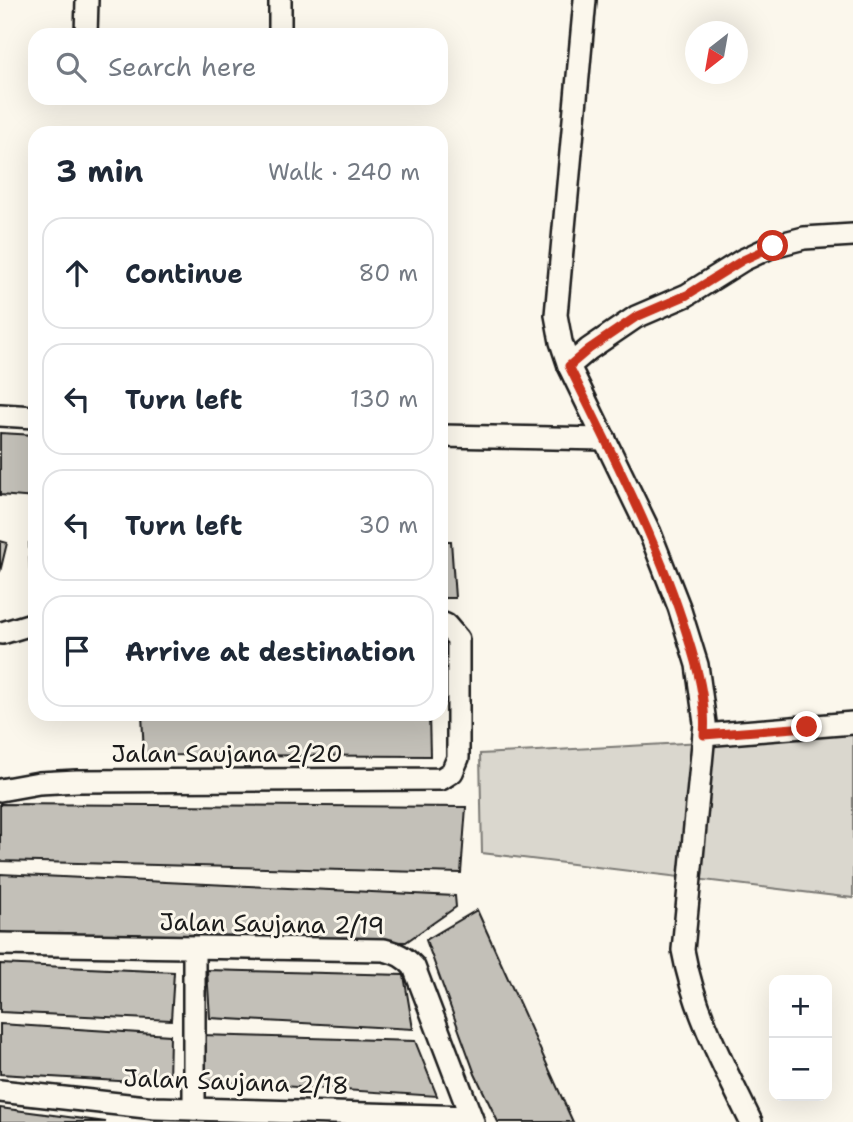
<!DOCTYPE html>
<html lang="en">
<head>
<meta charset="utf-8">
<style>
  body { margin:0; font-family:"Shantell Sans",sans-serif; background:#f2f2f3; color:#1f2937 }
  .controls { position:absolute; right:21px; bottom:21px; display:grid; overflow:hidden; border-radius:14px; box-shadow:0 7px 28px #0002 }
  .controls button { width:63px; height:63px; display:grid; place-items:center; padding:0; border:0; border-bottom:2px solid #e0e1e3; background:#fff; color:#1f2937; font:35px sans-serif }
  .compass { position:absolute; left:685px; top:21px; width:63px; height:63px; border-radius:50%; background:#fff; box-shadow:0 7px 28px #0002; rotate:211deg }
  .stop { position:absolute; width:21px; height:21px; margin:-16px; border:5px solid #c8321e; border-radius:50%; background:#fff }
  .stop.end { background:#c8321e; border-color:#fff; box-shadow:0 2px 7px #0008 }
  .list { margin:0; padding:0; list-style:none }
  h2 { display:flex; justify-content:space-between; align-items:center; height:91px; margin:0; padding:0 28px; font-size:30px }
  h2 small { font-size:23px; font-weight:400; color:#747a83 }
  .list li { display:grid; grid-template-columns:46px 1fr auto; gap:21px; align-items:center; box-sizing:border-box; height:112px; margin:0 14px 14px; padding:0 14px; border:2px solid #e0e1e3; border-radius:21px }
  .list b { display:block; font-size:26px; white-space:nowrap }
  .list em { font-size:23px; font-style:normal; color:#747a83 }
  .icon { flex:none; width:38px; height:38px; fill:none; stroke:currentColor; stroke-width:2; stroke-linecap:round; stroke-linejoin:round }
  .map { position:relative; flex:none; width:853px; height:1122px; overflow:hidden }
  .search { position:absolute; background:#fff; box-shadow:0 7px 28px #0002; left:28px; top:28px; width:420px; height:77px; display:flex; align-items:center; gap:18px; box-sizing:border-box; padding:0 24px; border-radius:21px; color:#747a83; font-size:26px }
  .panel { position:absolute; background:#fff; box-shadow:0 7px 28px #0002; left:28px; top:126px; width:420px; height:595px; border-radius:21px }
  .map>svg:first-child { display:block }
  .green { fill:#dad7ce; stroke:#7b7a75; stroke-width:2 }
  .building { fill:#c3c0b8; stroke:#1c1c1c; stroke-width:2 }
  .lines { fill:none; stroke-linecap:round; stroke-linejoin:round }
  .minor-casing { stroke:#1c1c1c; stroke-width:26 }
  .minor { stroke:#fbf7ec; stroke-width:21 }
  .route { stroke:#c8321e; stroke-width:9 }
  .labels { text-anchor:middle; stroke-width:6; stroke-linejoin:round; paint-order:stroke }
  .street-label { font-size:24px; fill:#1c1c1c; stroke:#fbf7ec }
</style>
</head>
<body>
<div class="map">
<svg width="853" height="1122" viewBox="0 0 853 1122">
  <rect width="100%" height="100%" fill="#fbf7ec"/>
  <filter id="ink" filterUnits="userSpaceOnUse"><feTurbulence type="fractalNoise" baseFrequency=".0143" numOctaves="2"/><feDisplacementMap in="SourceGraphic" scale="14" xChannelSelector="R" yChannelSelector="G"/><feConvolveMatrix kernelMatrix="1 2 1 2 8 2 1 2 1" color-interpolation-filters="sRGB"/></filter>
  <g filter="url(#ink)">
    <path class="green" d="M853,734V898L482,853L480,754Z"/>
    <g class="building">
      <path d="M0,433L35,435V498L0,495Z"/>
      <path d="M0,541L7,543L0,572Z"/>
      <path d="M441,541H451L455,598H441Z"/>
      <path d="M29,543H35V601H31Z"/>
      <path d="M142,714H429L430,756L144,755Z"/>
      <path d="M0,804L466,807L461,873L0,861Z"/>
      <path d="M0,874L455,896L456,907L406,942L0,933Z"/>
      <path d="M477,910L573,1122H498L475,1074L426,940Z"/>
      <path d="M0,964L174,972L171,1020L0,1012Z"/>
      <path d="M207,970L404,975L413,1029L210,1018Z"/>
      <path d="M0,1024L170,1035L169,1084L0,1074Z"/>
      <path d="M201,1035L415,1041L437,1096L204,1081Z"/>
      <path d="M0,1108L106,1122H0Z"/>
    </g>
    <g class="lines">
      <defs>
        <g id="minor">
          <path d="M280,0V35"/>
          <path d="M585,0L556,315L561,342L569,366L650,533L679,607L697,665L705,723L683,950C694,1012 724,1066 751,1122"/>
          <path d="M86,35L87,0"/>
          <path d="M569,366L589,349L636,317L687,295L743,260L773,246L804,238L853,235"/>
          <path d="M0,415L35,417"/>
          <path d="M441,436L605,439"/>
          <path d="M2,633L35,623"/>
          <path d="M704,735L853,723"/>
          <path d="M0,790L39,783L77,781L441,779L452,772L458,758V639L446,625L441,623"/>
          <path d="M0,944L384,950C397,953 405,957 414,967L473,1122"/>
          <path d="M0,1091L155,1108L471,1117"/>
          <path d="M194,1109V948"/>
        </g>
      </defs>
      <use href="#minor" class="minor-casing"/>
      <use href="#minor" class="minor"/>
    </g>
  </g>
  <g class="lines" filter="url(#ink)">
    <path class="route" d="M773,246L743,260L687,295L636,317L589,349L569,366C612,454 658,541 687,635C697,666 707,702 704,735L807,727"/>
  </g>
  <g class="labels">
    <g class="street-label">
      <text x="227" y="762">Jalan Saujana 2/20</text>
      <text transform="translate(272 924) rotate(1)" y="8">Jalan Saujana 2/19</text>
      <text transform="translate(236 1082) rotate(2)" y="8">Jalan Saujana 2/18</text>
    </g>
  </g>
</svg>
<div class="controls">
<button>+</button>
<button>−</button>
</div>
<svg class="compass" viewBox="-18 -18 36 36"><path d="M0-13l5 13h-10z" fill="#e53935"/><path d="M0 13l5-13h-10z" fill="#747a83"/></svg>
<div class="stop" style="left:773px;top:246px"></div>
<div class="stop end" style="left:807px;top:727px"></div>
<div class="search"><svg class="icon" aria-label="search" viewBox="0 0 24 24"><circle cx="10" cy="10" r="6"/><path d="M15 15l6 6"/></svg>Search here</div>
<section class="panel">
<h2>3 min<small>Walk · 240 m</small></h2>
<ul class="list">
<li><svg class="icon" aria-label="ahead" viewBox="0 0 24 24"><path d="M12 20V5M6 11l6-6 6 6"/></svg><div><b>Continue</b></div><em>80 m</em></li>
<li><svg class="icon" aria-label="left" viewBox="0 0 24 24"><path d="M17 20v-9H6M10 6l-5 5 5 5"/></svg><div><b>Turn left</b></div><em>130 m</em></li>
<li><svg class="icon" aria-label="left" viewBox="0 0 24 24"><path d="M17 20v-9H6M10 6l-5 5 5 5"/></svg><div><b>Turn left</b></div><em>30 m</em></li>
<li><svg class="icon" aria-label="arrive" viewBox="0 0 24 24"><path d="M6 21V4h12l-3 4 3 4H6"/></svg><div><b>Arrive at destination</b></div></li>
</ul>
</section>
</div>
</body>
</html>
